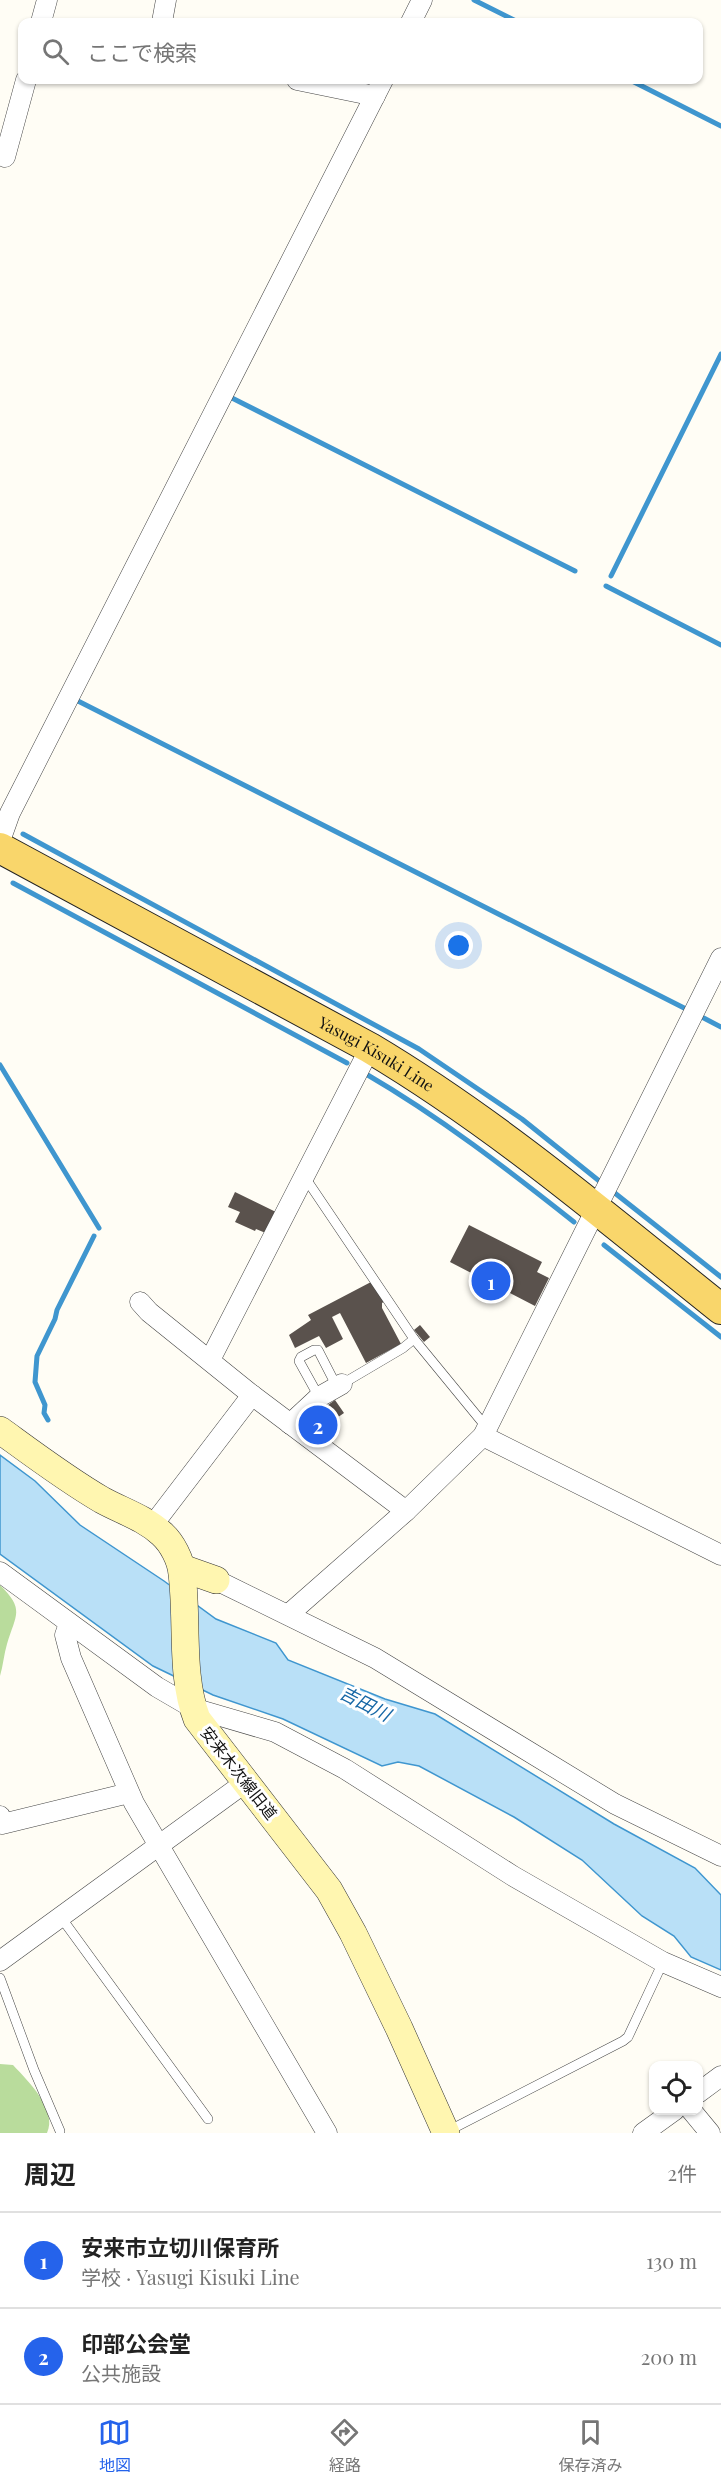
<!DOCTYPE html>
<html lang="ja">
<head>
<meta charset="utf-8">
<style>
  body { margin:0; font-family:"Playfair Display","Noto Sans JP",serif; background:#f2f2f2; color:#222 }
  .controls { position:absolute; right:18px; bottom:18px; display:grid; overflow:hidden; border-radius:12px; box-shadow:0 2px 4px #0004 }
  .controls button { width:54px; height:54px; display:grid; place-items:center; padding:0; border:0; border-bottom:2px solid #e0e0e0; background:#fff; color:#222; font:30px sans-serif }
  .you { position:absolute; left:459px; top:946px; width:21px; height:21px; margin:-15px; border:4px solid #fff; border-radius:50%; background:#1a73e8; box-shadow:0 0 0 9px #1a73e833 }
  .badge { display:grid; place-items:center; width:39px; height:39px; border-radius:50%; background:#2563eb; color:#fff; font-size:20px; font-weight:700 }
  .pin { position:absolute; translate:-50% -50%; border:3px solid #fff; box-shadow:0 2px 6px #0006 }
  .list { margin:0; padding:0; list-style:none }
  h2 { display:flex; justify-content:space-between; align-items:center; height:78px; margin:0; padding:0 24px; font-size:26px }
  h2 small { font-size:20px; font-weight:400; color:#767676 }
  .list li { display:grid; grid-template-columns:39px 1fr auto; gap:18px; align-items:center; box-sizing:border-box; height:96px; padding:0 24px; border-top:2px solid #e0e0e0 }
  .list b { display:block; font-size:22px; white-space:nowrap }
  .list p { margin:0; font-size:20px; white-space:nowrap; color:#767676 }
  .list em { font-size:20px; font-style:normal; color:#767676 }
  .icon { flex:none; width:33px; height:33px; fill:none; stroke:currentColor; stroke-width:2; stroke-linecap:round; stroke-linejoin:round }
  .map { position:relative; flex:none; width:721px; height:2133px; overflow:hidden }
  .search { position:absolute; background:#fff; box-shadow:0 2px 4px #0004; left:18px; right:18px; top:18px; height:66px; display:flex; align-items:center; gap:15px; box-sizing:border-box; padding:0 21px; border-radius:12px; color:#767676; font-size:22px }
  .sheet { height:270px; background:#fff }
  nav { display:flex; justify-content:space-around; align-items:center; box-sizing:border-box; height:84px; border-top:2px solid #e0e0e0; background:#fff; font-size:16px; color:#767676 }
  nav a { display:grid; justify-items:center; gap:3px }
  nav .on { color:#2563eb }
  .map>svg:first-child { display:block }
  .forest { fill:#b9dc9c }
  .water { fill:#b9e0f7; stroke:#3f96cf; stroke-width:1.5 }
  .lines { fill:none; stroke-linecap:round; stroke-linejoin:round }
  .stream { stroke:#3f96cf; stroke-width:5 }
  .building { fill:#5a524d }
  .lane-casing { stroke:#444; stroke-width:10 }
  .street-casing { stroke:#444; stroke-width:21 }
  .secondary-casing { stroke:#333; stroke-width:28 }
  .primary-casing { stroke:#222; stroke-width:32 }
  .lane { stroke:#fff; stroke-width:9 }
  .street { stroke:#fff; stroke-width:20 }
  .secondary { stroke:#fff6b0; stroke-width:27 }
  .primary { stroke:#f9d66b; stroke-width:30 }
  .labels { text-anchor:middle; stroke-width:6; stroke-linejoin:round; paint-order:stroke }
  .street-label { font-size:16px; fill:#111; stroke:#fff }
  .water-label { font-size:18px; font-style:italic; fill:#1768a6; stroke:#fff }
</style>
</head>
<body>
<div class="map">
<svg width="721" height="2133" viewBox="0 0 721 2133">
  <rect width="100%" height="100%" fill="#fffdf5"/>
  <g class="forest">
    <path d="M0,1585C25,1610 16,1614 7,1644C4,1654 3,1666 0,1676Z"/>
    <path d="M0,2064L13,2065C28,2081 58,2110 47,2133H0Z"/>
  </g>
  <path class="water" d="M0,1455L35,1481L80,1525L164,1581L216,1619L276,1643L288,1660L385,1699L435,1714L614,1824L695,1868L721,1895V1970L691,1957L674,1936L642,1916L582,1860L514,1817L419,1766L398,1762L382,1766L283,1719L213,1695L153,1666L0,1554Z"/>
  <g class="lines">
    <g class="stream">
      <path d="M474,0L518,22"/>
      <path d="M630,80L721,126"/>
      <path d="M230,397L575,571"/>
      <path d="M611,576L721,354"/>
      <path d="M606,586L721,645"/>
      <path d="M76,700L690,1011"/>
      <path d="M23,834L419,1049L522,1119L603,1184"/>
      <path d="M13,883L347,1063"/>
      <path d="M698,1015L721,1027"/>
      <path d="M0,1065L99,1228"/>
      <path d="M366,1074C440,1117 507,1169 574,1222"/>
      <path d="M611,1190L721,1277"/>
      <path d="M604,1245L721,1337"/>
      <path d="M48,1420L44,1413L45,1405L35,1382L37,1356L55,1319L57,1310L94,1236"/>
    </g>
  </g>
  <g class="building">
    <path d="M235,1192L278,1213L268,1234L256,1229L255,1231L235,1222L240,1212L228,1207Z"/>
    <path d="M469,1225L542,1262L537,1272L549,1278L535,1306L450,1262Z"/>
    <path d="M371,1282L385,1301L382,1303V1308L401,1344L366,1363L340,1313L332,1317L343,1339L326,1348L319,1336L295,1348L289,1335L311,1320L308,1315Z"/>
    <path d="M420,1325L430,1337L424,1342L414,1330Z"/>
    <path d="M335,1400L344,1413L315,1433L303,1416L318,1406L321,1410Z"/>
  </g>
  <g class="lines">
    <defs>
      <g id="lane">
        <path d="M304,1176L414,1339L487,1428"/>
        <path d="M342,1384L403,1348L414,1339"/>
        <path d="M319,1397L299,1361L301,1357L314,1350H318L337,1387"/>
        <path d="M60,1916L208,2119"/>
        <path d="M0,1978L34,2070L60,2131"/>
        <path d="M448,2131L623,2041L628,2037L663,1962"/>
      </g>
      <g id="street">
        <path d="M41,22L47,0"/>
        <path d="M162,22L166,0"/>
        <path d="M411,22L422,0"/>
        <path d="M297,80L375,96"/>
        <path d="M5,157L26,80"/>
        <path d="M0,841L10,813L383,80"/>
        <path d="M140,1302L149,1312L252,1395L406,1511"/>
        <path d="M210,1360L370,1048"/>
        <path d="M290,1424L319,1397L342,1384"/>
        <path d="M483,1436L721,1555"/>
        <path d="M152,1526L252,1395"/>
        <path d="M0,1572L157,1687L193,1708L275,1732L345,1769L513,1876L663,1962L721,1987"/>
        <path d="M216,1580L375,1658L615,1804L721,1856"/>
        <path d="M289,1614L406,1511L483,1436L721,958"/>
        <path d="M69,1624L65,1635L71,1658L134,1803L327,2133"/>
        <path d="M0,1816L2,1824L129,1793"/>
        <path d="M0,1961L246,1782"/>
        <path d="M698,2093L721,2076"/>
        <path d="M691,2110L710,2133"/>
        <path d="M643,2133L675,2110"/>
      </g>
      <g id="secondary">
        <path d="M0,1430C33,1454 66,1479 102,1500C122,1511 145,1518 162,1534C172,1543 181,1560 182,1574C188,1620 180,1676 197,1719L329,1890L353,1933L399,2028L446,2133"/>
        <path d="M182,1568L216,1580"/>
      </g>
      <g id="primary">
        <path id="s1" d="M0,848L370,1048C496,1123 607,1218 721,1309"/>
      </g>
    </defs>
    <use href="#lane" class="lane-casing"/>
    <use href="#street" class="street-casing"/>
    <use href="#secondary" class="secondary-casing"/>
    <use href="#primary" class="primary-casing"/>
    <use href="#lane" class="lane"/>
    <use href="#street" class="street"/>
    <use href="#secondary" class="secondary"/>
    <use href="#primary" class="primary"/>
  </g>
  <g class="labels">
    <g class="street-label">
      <text dy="6" stroke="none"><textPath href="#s1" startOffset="429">Yasugi Kisuki Line</textPath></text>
      <text transform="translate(239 1773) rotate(52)" y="6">安来木次線旧道</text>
    </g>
    <g class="water-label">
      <text transform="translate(365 1704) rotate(27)" y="6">吉田川</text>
    </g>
  </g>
</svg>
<div class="controls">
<button><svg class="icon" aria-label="locate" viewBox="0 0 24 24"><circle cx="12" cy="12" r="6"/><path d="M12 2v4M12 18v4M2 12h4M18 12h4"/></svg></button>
</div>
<div class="you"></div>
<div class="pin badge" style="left:491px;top:1281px">1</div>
<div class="pin badge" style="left:318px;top:1425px">2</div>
<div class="search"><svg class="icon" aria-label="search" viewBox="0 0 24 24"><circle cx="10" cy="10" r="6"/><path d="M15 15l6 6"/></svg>ここで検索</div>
</div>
<section class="sheet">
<h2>周辺<small>2件</small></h2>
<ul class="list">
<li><span class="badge">1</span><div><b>安来市立切川保育所</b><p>学校 · Yasugi Kisuki Line</p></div><em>130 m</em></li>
<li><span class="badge">2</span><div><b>印部公会堂</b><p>公共施設</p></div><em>200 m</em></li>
</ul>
</section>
<nav>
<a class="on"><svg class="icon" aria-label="map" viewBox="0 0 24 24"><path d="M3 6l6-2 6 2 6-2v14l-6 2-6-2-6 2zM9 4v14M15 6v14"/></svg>地図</a>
<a><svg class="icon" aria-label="directions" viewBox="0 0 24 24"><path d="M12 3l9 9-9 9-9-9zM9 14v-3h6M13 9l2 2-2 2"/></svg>経路</a>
<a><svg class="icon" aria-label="saved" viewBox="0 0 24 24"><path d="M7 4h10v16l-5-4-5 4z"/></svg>保存済み</a>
</nav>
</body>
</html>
